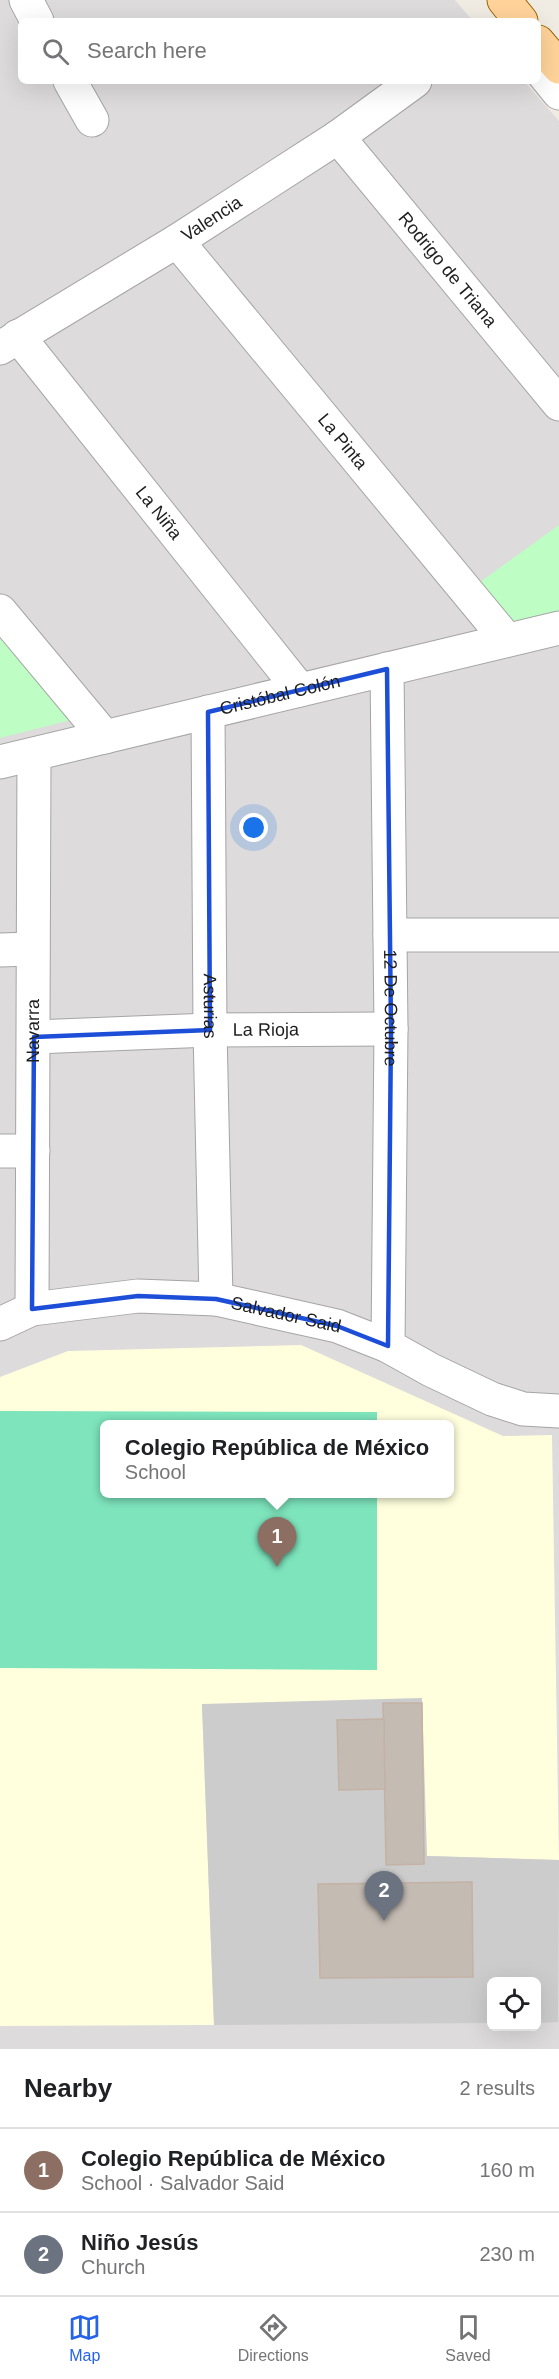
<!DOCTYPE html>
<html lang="en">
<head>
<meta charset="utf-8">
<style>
  body { margin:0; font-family:Helvetica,sans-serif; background:#f6f6f6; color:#202124 }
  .controls { position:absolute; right:18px; bottom:18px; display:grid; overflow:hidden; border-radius:9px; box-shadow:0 6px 24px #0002 }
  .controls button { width:54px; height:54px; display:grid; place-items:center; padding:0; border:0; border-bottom:2px solid #e0e0e0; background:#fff; color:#202124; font:30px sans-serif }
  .you { position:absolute; left:254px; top:828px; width:21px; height:21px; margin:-15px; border:4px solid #fff; border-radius:50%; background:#1a73e8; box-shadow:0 0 0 9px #1a73e833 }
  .badge { display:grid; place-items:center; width:39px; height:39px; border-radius:50%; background:#2563eb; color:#fff; font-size:20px; font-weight:700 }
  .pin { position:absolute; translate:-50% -50px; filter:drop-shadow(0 2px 3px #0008) }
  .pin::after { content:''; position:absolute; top:32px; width:21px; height:18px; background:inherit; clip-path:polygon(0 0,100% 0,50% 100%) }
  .popup { position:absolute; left:100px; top:1420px; width:354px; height:78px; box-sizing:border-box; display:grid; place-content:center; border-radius:9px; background:#fff; filter:drop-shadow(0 2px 4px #0005); font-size:20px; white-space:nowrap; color:#757577 }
  .popup b { font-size:22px; color:#202124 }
  .popup::after { content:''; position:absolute; left:50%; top:100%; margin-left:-12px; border:12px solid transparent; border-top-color:#fff }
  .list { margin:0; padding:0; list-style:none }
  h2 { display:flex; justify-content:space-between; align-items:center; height:78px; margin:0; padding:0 24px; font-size:26px }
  h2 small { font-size:20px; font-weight:400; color:#757577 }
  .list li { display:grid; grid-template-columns:39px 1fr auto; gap:18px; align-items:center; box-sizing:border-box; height:84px; padding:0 24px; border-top:2px solid #e0e0e0 }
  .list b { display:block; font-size:22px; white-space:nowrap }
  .list p { margin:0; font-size:20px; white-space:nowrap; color:#757577 }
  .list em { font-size:20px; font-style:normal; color:#757577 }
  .icon { flex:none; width:33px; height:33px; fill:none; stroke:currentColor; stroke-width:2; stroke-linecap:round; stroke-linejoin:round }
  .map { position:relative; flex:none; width:559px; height:2049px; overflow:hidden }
  .search { position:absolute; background:#fff; box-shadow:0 6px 24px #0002; left:18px; right:18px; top:18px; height:66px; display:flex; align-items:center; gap:15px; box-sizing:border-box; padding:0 21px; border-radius:9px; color:#757577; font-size:22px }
  .sheet { height:246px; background:#fff }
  nav { display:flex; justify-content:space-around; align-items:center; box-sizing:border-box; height:84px; border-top:2px solid #e0e0e0; background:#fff; font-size:16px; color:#757577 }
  nav a { display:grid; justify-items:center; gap:3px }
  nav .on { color:#2563eb }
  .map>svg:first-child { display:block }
  .residential { fill:#dddbdb; fill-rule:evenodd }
  .education { fill:#ffffde; fill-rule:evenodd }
  .religious { fill:#ccc }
  .park { fill:#befdc3 }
  .pitch { fill:#7de4bc }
  .building { fill:#c4bbb3; stroke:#c3b2a5; stroke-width:1.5 }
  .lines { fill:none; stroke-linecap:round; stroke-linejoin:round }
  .minor-casing { stroke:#a5a5a5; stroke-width:35 }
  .primary-casing { stroke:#960; stroke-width:35 }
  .minor { stroke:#fff; stroke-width:33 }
  .primary { stroke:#ffd39a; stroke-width:33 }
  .marked { fill:none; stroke:#1d4ed8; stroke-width:4.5; stroke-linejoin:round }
  .labels { text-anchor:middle; stroke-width:4.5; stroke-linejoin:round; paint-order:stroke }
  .street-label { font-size:18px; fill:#1e1e1e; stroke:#fff }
</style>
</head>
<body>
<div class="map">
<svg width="559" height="2049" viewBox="0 0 559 2049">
  <rect width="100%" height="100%" fill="#f0ece4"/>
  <path class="residential" d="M0,0H455L473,21H21V81H524L559,121V2049H0ZM104,1424H449V1494H104ZM492,1982H536V2026H492Z"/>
  <path class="education" d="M301,1345L503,1436L552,1435L559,1860L427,1856L202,1705L214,2025L0,2026V1377L68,1351ZM104,1424H449V1494H104Z"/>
  <path class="religious" d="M422,1698L427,1856L559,1860L558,2022L537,2023L536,1982H492L491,2023L214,2025L202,1704Z"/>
  <g class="park">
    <path d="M559,525V614L510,627L480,582Z"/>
    <path d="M0,628L75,719L0,738Z"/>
  </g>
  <path class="pitch" d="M0,1411L377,1412V1424H104V1494H377V1670L0,1668Z"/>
  <g class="building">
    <path d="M383,1703H422L424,1864L386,1865Z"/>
    <path d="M384,1719L385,1789L339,1790L337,1720Z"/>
    <path d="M472,1882L473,1977L320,1978L318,1884Z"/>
  </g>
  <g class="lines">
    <defs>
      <g id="minor">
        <path d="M26,0L37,21"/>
        <path d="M538,67L559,93"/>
        <path d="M70,81L92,120"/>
        <path id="s1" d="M338,137L559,404"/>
        <path id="s2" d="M177,241L507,640"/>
        <path id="s3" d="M18,336L300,690"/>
        <path id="s4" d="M0,348L177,241L338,137L415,81"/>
        <path d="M0,611L105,737"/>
        <path id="s5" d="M387,669L391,1029L388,1346"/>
        <path id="s6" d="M208,712L210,1030L216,1299"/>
        <path id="s7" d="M0,762L559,628"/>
        <path d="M390,935H559"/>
        <path d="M0,950L32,949"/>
        <path id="s8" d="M34,1037L210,1030L391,1029"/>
        <path d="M0,1151H33"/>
        <path id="s9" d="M32,1309L34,755"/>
        <path id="s10" d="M0,1324L32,1309L138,1296L216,1299L337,1326L388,1346L431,1370L492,1399L523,1409L559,1411"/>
      </g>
      <g id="primary">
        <path d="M504,0L521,21"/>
        <path d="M538,42L559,67"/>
      </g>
    </defs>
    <use href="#minor" class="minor-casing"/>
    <use href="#primary" class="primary-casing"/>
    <use href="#minor" class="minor"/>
    <use href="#primary" class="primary"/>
  </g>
  <path class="marked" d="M387,669L391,1029L388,1346L337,1326L216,1299L138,1296L32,1309L34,1037L210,1030L208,712Z"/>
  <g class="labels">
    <g class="street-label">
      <text dy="6" stroke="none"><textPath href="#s4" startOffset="248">Valencia</textPath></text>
      <text dy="6" stroke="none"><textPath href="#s1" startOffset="172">Rodrigo de Triana</textPath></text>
      <text dy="6" stroke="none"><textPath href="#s2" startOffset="260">La Pinta</textPath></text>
      <text dy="6" stroke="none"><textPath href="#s3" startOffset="226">La Niña</textPath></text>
      <text dy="6" stroke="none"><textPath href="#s7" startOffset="288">Cristóbal Colón</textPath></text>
      <text dy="6" stroke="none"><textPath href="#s6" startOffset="294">Asturias</textPath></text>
      <text dy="6" stroke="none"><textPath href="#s5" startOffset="339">12 De Octubre</textPath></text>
      <text dy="6" stroke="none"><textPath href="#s8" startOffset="232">La Rioja</textPath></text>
      <text dy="6" stroke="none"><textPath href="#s9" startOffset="278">Navarra</textPath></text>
      <text dy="6" stroke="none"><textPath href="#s10" startOffset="292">Salvador Said</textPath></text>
    </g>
  </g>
</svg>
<div class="controls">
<button><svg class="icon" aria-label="locate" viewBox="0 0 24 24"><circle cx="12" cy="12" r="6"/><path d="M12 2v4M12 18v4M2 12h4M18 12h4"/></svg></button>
</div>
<div class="you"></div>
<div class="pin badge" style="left:277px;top:1567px;background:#8d6e63">1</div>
<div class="popup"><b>Colegio República de México</b>School</div>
<div class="pin badge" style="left:384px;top:1921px;background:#6b7280">2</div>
<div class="search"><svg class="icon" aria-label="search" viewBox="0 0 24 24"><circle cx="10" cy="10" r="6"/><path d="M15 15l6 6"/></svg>Search here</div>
</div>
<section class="sheet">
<h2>Nearby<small>2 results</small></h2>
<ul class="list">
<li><span class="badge" style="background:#8d6e63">1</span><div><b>Colegio República de México</b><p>School · Salvador Said</p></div><em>160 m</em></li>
<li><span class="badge" style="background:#6b7280">2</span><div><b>Niño Jesús</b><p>Church</p></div><em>230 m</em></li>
</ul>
</section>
<nav>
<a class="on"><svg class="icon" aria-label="map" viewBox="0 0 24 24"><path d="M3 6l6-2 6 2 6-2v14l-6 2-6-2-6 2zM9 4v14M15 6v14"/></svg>Map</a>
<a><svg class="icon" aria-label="directions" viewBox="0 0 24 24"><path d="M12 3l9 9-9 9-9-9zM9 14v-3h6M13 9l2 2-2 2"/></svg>Directions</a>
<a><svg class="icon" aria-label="saved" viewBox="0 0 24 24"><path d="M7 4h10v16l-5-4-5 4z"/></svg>Saved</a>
</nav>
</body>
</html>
